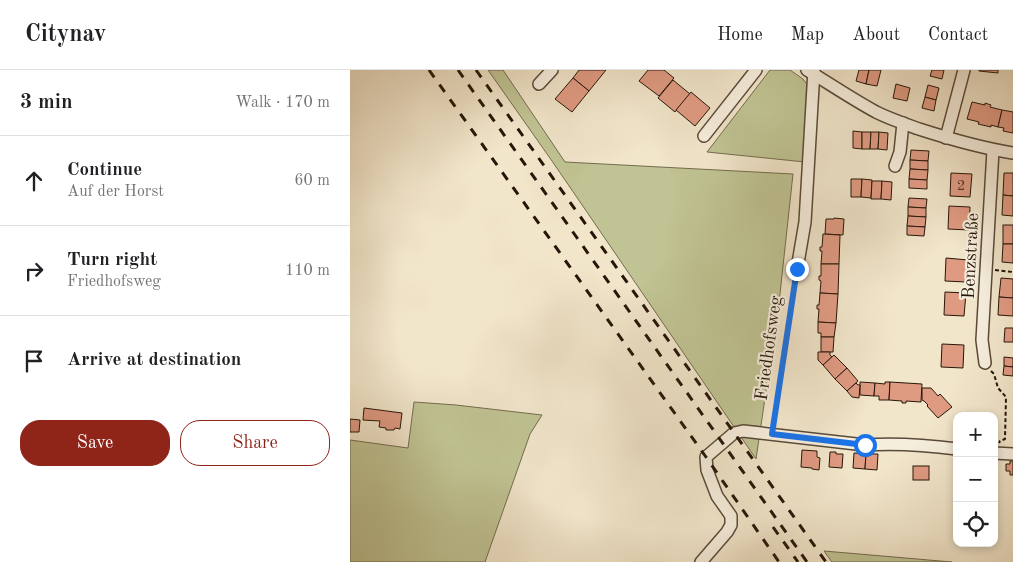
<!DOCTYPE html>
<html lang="en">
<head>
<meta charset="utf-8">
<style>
  body { margin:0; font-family:"Old Standard TT",serif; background:#f2f2f2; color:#202124 }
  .controls { position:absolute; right:15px; bottom:15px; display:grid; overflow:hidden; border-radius:10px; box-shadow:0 2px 8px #0003 }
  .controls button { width:45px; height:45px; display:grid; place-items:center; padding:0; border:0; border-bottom:1px solid #e0e0e0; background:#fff; color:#202124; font:25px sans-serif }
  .stop { position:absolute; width:15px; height:15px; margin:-11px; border:4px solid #1a73e8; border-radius:50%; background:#fff }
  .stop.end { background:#1a73e8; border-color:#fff; box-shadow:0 1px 5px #0008 }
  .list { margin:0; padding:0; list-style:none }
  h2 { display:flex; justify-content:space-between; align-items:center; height:65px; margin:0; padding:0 20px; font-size:21px }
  h2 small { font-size:16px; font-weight:400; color:#757577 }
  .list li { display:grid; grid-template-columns:32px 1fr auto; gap:15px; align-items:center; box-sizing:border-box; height:90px; padding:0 20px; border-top:1px solid #e0e0e0 }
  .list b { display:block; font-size:19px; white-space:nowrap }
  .list p { margin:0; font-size:16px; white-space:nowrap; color:#757577 }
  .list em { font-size:16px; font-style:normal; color:#757577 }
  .actions { display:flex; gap:10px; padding:15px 20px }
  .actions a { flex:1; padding:11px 0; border:1px solid #8f2418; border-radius:20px; text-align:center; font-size:18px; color:#8f2418 }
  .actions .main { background:#8f2418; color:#fff }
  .icon { flex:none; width:28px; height:28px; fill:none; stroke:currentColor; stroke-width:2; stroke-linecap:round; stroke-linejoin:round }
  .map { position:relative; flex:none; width:663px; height:492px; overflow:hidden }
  header { display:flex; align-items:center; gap:30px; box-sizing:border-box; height:70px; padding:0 25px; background:#fff; border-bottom:1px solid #e0e0e0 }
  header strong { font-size:24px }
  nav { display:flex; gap:28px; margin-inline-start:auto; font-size:18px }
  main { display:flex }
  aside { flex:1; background:#fff }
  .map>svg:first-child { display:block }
  .green { fill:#c0c393; stroke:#736c4e }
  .building { fill:#df9a82; stroke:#261609 }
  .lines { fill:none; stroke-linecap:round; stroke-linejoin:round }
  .street-casing { stroke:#594a39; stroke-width:14 }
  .path { stroke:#261609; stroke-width:2; stroke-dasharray:4 2.5; stroke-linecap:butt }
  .street { stroke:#f6eedd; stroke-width:11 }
  .rail { stroke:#261609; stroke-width:3; stroke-dasharray:9 9; stroke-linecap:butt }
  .route { stroke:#1a73e8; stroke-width:6 }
  .labels { text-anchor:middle; stroke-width:4.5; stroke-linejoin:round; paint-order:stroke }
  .number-label { font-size:15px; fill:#543727 }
  .street-label { font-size:18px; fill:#261609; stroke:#f6eedd }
</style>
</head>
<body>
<header>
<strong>Citynav</strong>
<nav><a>Home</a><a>Map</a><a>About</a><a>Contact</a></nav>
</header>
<main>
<aside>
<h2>3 min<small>Walk · 170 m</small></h2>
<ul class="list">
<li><svg class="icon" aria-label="ahead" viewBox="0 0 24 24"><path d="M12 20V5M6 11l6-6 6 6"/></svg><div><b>Continue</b><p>Auf der Horst</p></div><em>60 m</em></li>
<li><svg class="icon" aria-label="right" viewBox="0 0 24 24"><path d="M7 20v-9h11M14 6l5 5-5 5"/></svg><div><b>Turn right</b><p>Friedhofsweg</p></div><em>110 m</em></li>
<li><svg class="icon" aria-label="arrive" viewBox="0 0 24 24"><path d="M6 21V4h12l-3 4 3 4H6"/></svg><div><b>Arrive at destination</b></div></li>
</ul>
<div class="actions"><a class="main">Save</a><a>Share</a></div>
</aside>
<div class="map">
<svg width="663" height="492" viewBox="0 0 663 492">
  <rect width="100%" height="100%" fill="#f1e5ca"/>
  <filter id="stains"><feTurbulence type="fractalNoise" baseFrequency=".004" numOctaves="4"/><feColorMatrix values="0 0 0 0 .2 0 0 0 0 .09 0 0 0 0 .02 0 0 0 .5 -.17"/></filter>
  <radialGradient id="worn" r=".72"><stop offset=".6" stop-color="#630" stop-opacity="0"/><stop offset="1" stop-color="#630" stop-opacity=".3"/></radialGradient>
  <g class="green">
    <path d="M138,0H153L215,92L443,104L429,233L406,389L202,91Z"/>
    <path d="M420,0H440L453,9L459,17L455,92L357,82Z"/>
    <path d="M64,332L106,335L192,345L180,364L135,492H0V370L58,378Z"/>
    <path d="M474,481L602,492H482Z"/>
  </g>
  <g class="building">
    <path d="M229,0H256L239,21L223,8Z"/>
    <path d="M298,0H314L324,8L309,26L289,11Z"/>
    <path d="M509,0H519L516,14L506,11Z"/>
    <path d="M519,0H531L527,16L516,14Z"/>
    <path d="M582,0H594L592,9L580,6Z"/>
    <path d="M629,0H648V3L629,1Z"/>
    <path d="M223,8L239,21L222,42L205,29Z"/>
    <path d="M323,10L340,24L325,42L308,28Z"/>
    <path d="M546,14L560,18L557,31L543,28Z"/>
    <path d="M578,15L589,18L586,30L575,27Z"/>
    <path d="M341,22L360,38L345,56L326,40Z"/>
    <path d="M575,27L586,30L584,41L572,38Z"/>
    <path d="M622,32L635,35V33L641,35L640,37L652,40L648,57L641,55V57L628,54L629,52L617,49Z"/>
    <path d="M652,40L663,42V63L653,61L654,58L648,57Z"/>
    <path d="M503,61L512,62V79L503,78Z"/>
    <path d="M512,62H521L520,79H512Z"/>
    <path d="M521,62H529L528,79H520Z"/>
    <path d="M529,62L538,63L537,80L528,79Z"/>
    <path d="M561,80L579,81L578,91L560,90Z"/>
    <path d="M560,90L578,91V100L560,99Z"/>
    <path d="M560,99L578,100L577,110L559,109Z"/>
    <path d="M601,103L622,104L620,127L600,126Z"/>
    <path d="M654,103H663V126L653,125Z"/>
    <path d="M501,109H512L511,127H501Z"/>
    <path d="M512,109L522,110L521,128L511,127Z"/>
    <path d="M559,109L577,110V119L559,118Z"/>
    <path d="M522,111H532L531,129H521Z"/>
    <path d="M532,111L542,112L541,130L531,129Z"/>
    <path d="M653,125L663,126V146L652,145Z"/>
    <path d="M559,128L577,129L576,138L558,137Z"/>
    <path d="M599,136L620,137L619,160L598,159Z"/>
    <path d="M558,137L576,138V147L558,146Z"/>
    <path d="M558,146L576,147L575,157L557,156Z"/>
    <path d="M484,148L494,149L493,165L475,164L476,149H484Z"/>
    <rect x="653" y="155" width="10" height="19"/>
    <path d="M557,156L575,157L574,166L557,165Z"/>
    <path d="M473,164L490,165L489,194H471L472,181H470V177H472Z"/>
    <path d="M653,174H663V193L652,192Z"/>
    <path d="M596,188L618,190L616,212L595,211Z"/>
    <path d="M471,194H489L488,224L470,223L471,211L469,210V206H471Z"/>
    <path d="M651,208L663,209V228L649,227Z"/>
    <path d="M595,222L616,223L614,246L594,245Z"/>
    <path d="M470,223L488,224L486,253L468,252L469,239H467V235H469Z"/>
    <path d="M649,227L663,228V246L648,245Z"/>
    <path d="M468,252L486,253L484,267H471V263H468Z"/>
    <path d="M655,258H663V272H654Z"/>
    <path d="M471,267H484L483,282H471Z"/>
    <path d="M592,274L614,275L613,298L591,297Z"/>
    <path d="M468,282H480V285L482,287L473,295L468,290Z"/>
    <path d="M484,285L497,298L485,309L473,295Z"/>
    <path d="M654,287L663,288V297L654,296Z"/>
    <path d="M654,296L663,297V306L653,305Z"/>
    <path d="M497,298L508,311L497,321L485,309Z"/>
    <path d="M510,312L525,313L524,326L510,325Z"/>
    <path d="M535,312H540L539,330H529V326H524L525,313L535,314Z"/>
    <path d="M540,312L572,314L571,332L556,331V333H552V331L539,330Z"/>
    <path d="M506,313L508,315H510L509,328L502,327L497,321Z"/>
    <path d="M572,318H581L588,326L590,324L602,337L588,348L577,336L578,335L574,331L572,330Z"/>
    <path d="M14,338L52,343L50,359L45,358L44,360H36V358L29,357L30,351L13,350Z"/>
    <path d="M0,349L10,350L9,362H0Z"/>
    <path d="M452,380L467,381V387L470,388L469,400L462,399V398L451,397Z"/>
    <path d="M480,382H486V384H493L492,398L479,397Z"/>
    <path d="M504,383L516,384L515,399L503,398Z"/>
    <path d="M516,384H528L527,400L515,399Z"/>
    <path d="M660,391H663V405H660V401H656V394H660Z"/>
    <rect x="563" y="396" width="16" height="14"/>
    <rect x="604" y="405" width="3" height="18"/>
  </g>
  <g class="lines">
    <defs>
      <g id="street">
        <path d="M457,0C480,14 502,29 526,42C540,49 555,54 569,59C600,69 631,78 663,83"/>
        <path d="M189,14L202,0"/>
        <path d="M354,66L406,0"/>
        <path d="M596,68L614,0"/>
        <path d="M545,96L550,82L553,53"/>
        <path d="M447,199L455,152L464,0"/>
        <path d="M635,293L632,270L643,80"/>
        <path d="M644,383L663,384"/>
        <path d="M351,492L377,462L381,455V446L367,426L357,400L356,387L384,363L393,361L515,375C546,373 576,375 607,379"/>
      </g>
    </defs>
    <use href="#street" class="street-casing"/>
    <g class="path">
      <path d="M645,200L663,202"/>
      <path d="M641,301L644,304L648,318L656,327L655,369L650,371L649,373"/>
      <path d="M424,354L445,210"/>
    </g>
    <use href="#street" class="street"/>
    <g class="rail">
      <path d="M79,0L356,387L429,492"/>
      <path d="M108,0L457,492"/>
      <path d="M126,0L476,492"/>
      <path d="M423,457L448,492"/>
    </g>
  </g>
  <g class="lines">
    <path class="route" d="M447,199L422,364L515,375"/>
  </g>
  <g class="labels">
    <g class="number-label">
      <text x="611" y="120">2</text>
    </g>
    <g class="street-label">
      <text transform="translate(620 186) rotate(-87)" y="6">Benzstraße</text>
      <text transform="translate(418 278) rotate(-82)" y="6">Friedhofsweg</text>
    </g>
  </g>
  <rect width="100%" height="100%" filter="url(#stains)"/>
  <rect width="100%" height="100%" fill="url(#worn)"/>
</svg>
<div class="controls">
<button>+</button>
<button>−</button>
<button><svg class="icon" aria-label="locate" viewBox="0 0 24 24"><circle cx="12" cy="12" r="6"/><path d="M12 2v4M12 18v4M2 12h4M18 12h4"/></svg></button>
</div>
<div class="stop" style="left:515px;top:375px"></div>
<div class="stop end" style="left:447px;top:199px"></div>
</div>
</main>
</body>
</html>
